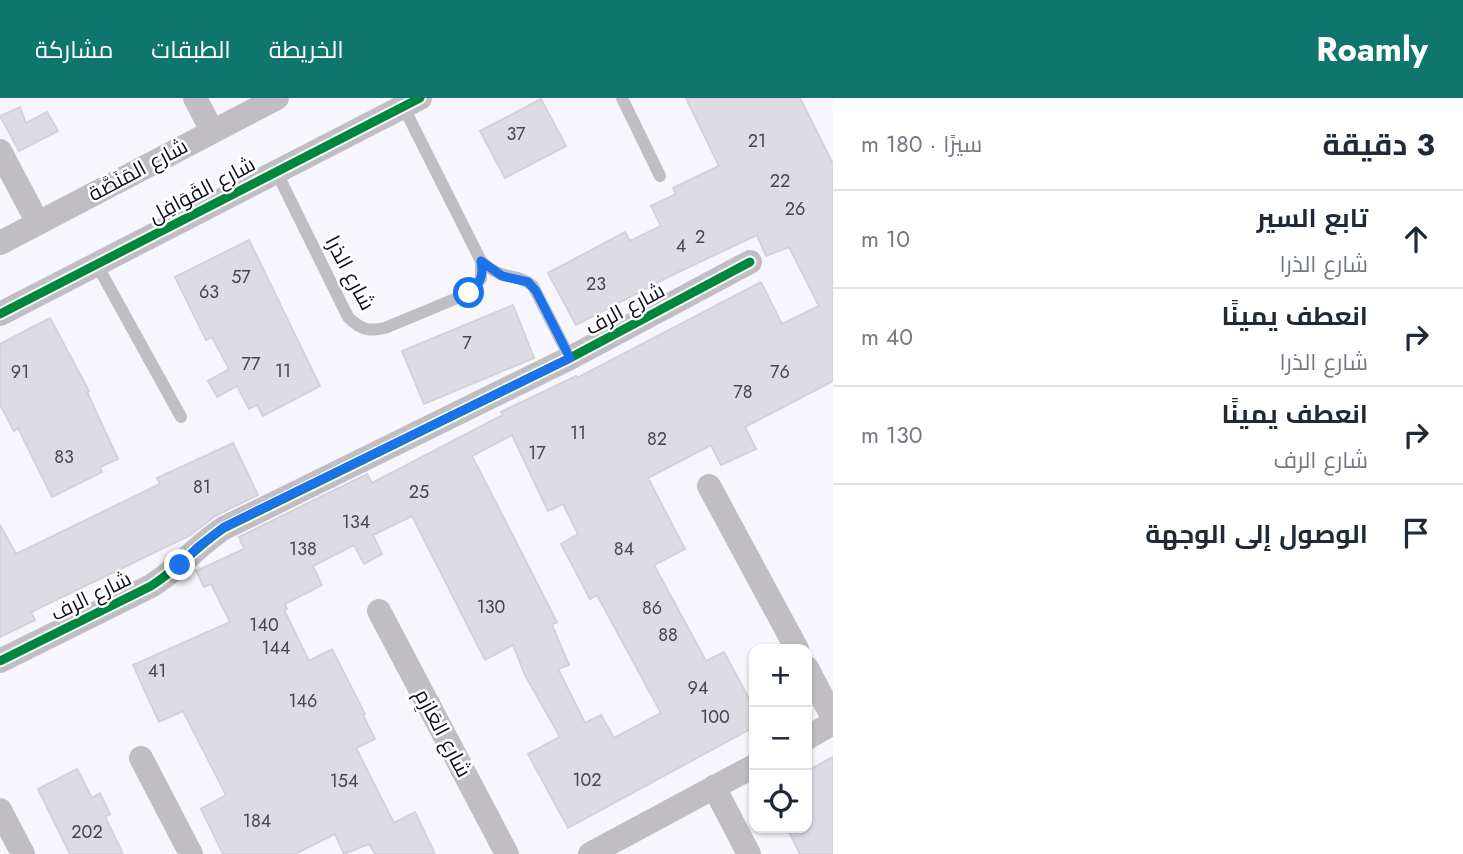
<!DOCTYPE html>
<html lang="ar">
<head>
<meta charset="utf-8">
<style>
  body { margin:0; font-family:Jost,Cairo,sans-serif; background:#f2f2f3; color:#1f2937; direction:rtl }
  .controls { position:absolute; right:21px; bottom:21px; display:grid; overflow:hidden; border-radius:14px; box-shadow:0 2px 5px #0004 }
  .controls button { width:63px; height:63px; display:grid; place-items:center; padding:0; border:0; border-bottom:2px solid #e0e1e3; background:#fff; color:#1f2937; font:35px sans-serif }
  .stop { position:absolute; width:21px; height:21px; margin:-16px; border:5px solid #1a73e8; border-radius:50%; background:#fff }
  .stop.end { background:#1a73e8; border-color:#fff; box-shadow:0 2px 7px #0008 }
  .list { margin:0; padding:0; list-style:none }
  h2 { display:flex; justify-content:space-between; align-items:center; height:91px; margin:0; padding:0 28px; font-size:30px }
  h2 small { font-size:23px; font-weight:400; color:#747a83 }
  .list li { display:grid; grid-template-columns:46px 1fr auto; gap:21px; align-items:center; box-sizing:border-box; height:98px; padding:0 28px; border-top:2px solid #e0e1e3 }
  .list b { display:block; font-size:26px; white-space:nowrap }
  .list p { margin:0; font-size:23px; white-space:nowrap; color:#747a83 }
  .list em { font-size:23px; font-style:normal; color:#747a83 }
  .icon { flex:none; width:38px; height:38px; fill:none; stroke:currentColor; stroke-width:2; stroke-linecap:round; stroke-linejoin:round }
  .map { position:relative; flex:none; width:833px; height:756px; overflow:hidden; direction:ltr }
  header { display:flex; align-items:center; gap:42px; box-sizing:border-box; height:98px; padding:0 35px; background:#0f766e; color:#fff }
  header strong { font-size:33px }
  nav { display:flex; gap:38px; margin-inline-start:auto; font-size:24px }
  main { display:flex }
  aside { flex:1; background:#fff }
  .map>svg:first-child { display:block }
  .building { fill:#dddbe4; stroke:#d3d1d9; stroke-width:2; fill-rule:evenodd }
  .lines { fill:none; stroke-linecap:round; stroke-linejoin:round }
  .service { stroke:#c0bec2; stroke-width:12 }
  .minor { stroke:#c0bec2; stroke-width:24 }
  .cycleway-casing { stroke:#fff; stroke-width:13 }
  .cycleway { stroke:#00873e; stroke-width:9 }
  .route { stroke:#1a73e8; stroke-width:9 }
  .labels { text-anchor:middle; stroke-width:5; stroke-linejoin:round; paint-order:stroke }
  .number-label { font-size:18px; fill:#47454f }
  .street-label { font-size:21px; fill:#0f0d17; stroke:#fff }
</style>
</head>
<body>
<header>
<strong>Roamly</strong>
<nav><a>الخريطة</a><a>الطبقات</a><a>مشاركة</a></nav>
</header>
<main>
<aside>
<h2>3 دقيقة<small>سيرًا · 180 m</small></h2>
<ul class="list">
<li><svg class="icon" aria-label="ahead" viewBox="0 0 24 24"><path d="M12 20V5M6 11l6-6 6 6"/></svg><div><b>تابع السير</b><p>شارع الذرا</p></div><em>10 m</em></li>
<li><svg class="icon" aria-label="right" viewBox="0 0 24 24"><path d="M7 20v-9h11M14 6l5 5-5 5"/></svg><div><b>انعطف يمينًا</b><p>شارع الذرا</p></div><em>40 m</em></li>
<li><svg class="icon" aria-label="right" viewBox="0 0 24 24"><path d="M7 20v-9h11M14 6l5 5-5 5"/></svg><div><b>انعطف يمينًا</b><p>شارع الرف</p></div><em>130 m</em></li>
<li><svg class="icon" aria-label="arrive" viewBox="0 0 24 24"><path d="M6 21V4h12l-3 4 3 4H6"/></svg><div><b>الوصول إلى الوجهة</b></div></li>
</ul>
</aside>
<div class="map">
<svg width="833" height="756" viewBox="0 0 833 756">
  <rect width="100%" height="100%" fill="#f7f6fc"/>
  <g class="building">
    <path d="M686,0H800L833,66V283L745,329L756,351L721,367L711,347L648,380L685,451L654,467L706,563L724,554L754,610V629L568,730L528,656L560,639L525,577L513,547L485,562L412,418L373,437L382,456L364,466L354,447L313,468L322,487L285,506L287,511L284,512L309,563L332,551L365,616L363,617L375,641L356,650L394,725L415,714L435,756H375L369,746L344,756L335,736L295,756H223L201,711L226,697L183,613L159,624L133,567L230,524L211,486L204,489L196,473L244,451L239,439L367,376L372,385L503,317L501,314L576,278L577,280L761,184L782,226L819,208L789,149L766,158L757,137L668,179L576,227L548,175L625,134L630,143L661,128L651,108L676,96L673,90L719,68ZM512,337L548,413L563,406L578,436L561,446L590,501L597,497L661,615L614,640L601,617L585,625L558,571L569,567L552,527L557,524L472,358Z"/>
    <path d="M541,1L566,48L505,80L480,33Z"/>
    <path d="M20,9L26,25L47,14L58,33L19,53L0,18Z"/>
    <path d="M249,142L320,288L263,318L257,307L249,311L237,288L217,299L208,283L229,271L212,239L206,242L175,179Z"/>
    <path d="M513,207L534,260L424,306L402,253Z"/>
    <path d="M50,220L89,293L87,294L118,361L100,369L102,374L52,399L18,330L14,333L0,307V246Z"/>
    <path d="M233,345L258,397L215,418L189,438L31,514L35,522L0,539V427L16,456L160,386L157,380Z"/>
    <path d="M833,659V756H800L787,730H807V673Z"/>
    <path d="M77,671L92,700L100,695L110,716L105,719L123,756H70L38,691Z"/>
  </g>
  <g class="lines">
    <g class="service">
      <path d="M622,0L660,78"/>
      <path d="M403,8L481,163C502,184 517,174 533,188L570,260"/>
      <path d="M276,73L348,219C360,231 368,234 385,230L469,195L481,181V163"/>
      <path d="M97,167L181,319"/>
    </g>
    <g class="minor">
      <path d="M195,0L212,33"/>
      <path d="M0,53L38,125"/>
      <path d="M0,145L277,0"/>
      <path d="M0,216L420,0"/>
      <path d="M709,388L797,551"/>
      <path d="M379,513L507,756"/>
      <path d="M0,563L151,488C178,471 198,447 224,430L570,260L750,164"/>
      <path d="M807,570L833,620"/>
      <path d="M807,640L833,625"/>
      <path d="M141,660L191,756"/>
      <path d="M714,689L749,756"/>
      <path d="M0,712L23,756"/>
      <path d="M590,756L754,668"/>
    </g>
    <defs>
      <g id="cycleway">
        <path d="M0,216L420,0"/>
        <path d="M0,563L151,488C178,471 198,447 224,430L570,260L750,164"/>
      </g>
    </defs>
    <use href="#cycleway" class="cycleway-casing"/>
    <use href="#cycleway" class="cycleway"/>
  </g>
  <g class="lines">
    <path class="route" d="M180,467L198,449L224,429L570,260L536,193L528,184L502,178L481,163C484,178 480,186 469,195"/>
  </g>
  <g class="labels">
    <g class="number-label">
      <text x="516" y="42">37</text>
      <text x="757" y="49">21</text>
      <text x="780" y="89">22</text>
      <text x="795" y="117">26</text>
      <text x="700" y="145">2</text>
      <text x="681" y="154">4</text>
      <text x="241" y="185">57</text>
      <text x="596" y="192">23</text>
      <text x="209" y="200">63</text>
      <text x="467" y="251">7</text>
      <text x="251" y="272">77</text>
      <text x="283" y="279">11</text>
      <text x="20" y="280">91</text>
      <text x="780" y="280">76</text>
      <text x="743" y="300">78</text>
      <text x="578" y="341">11</text>
      <text x="657" y="347">82</text>
      <text x="537" y="361">17</text>
      <text x="64" y="365">83</text>
      <text x="202" y="395">81</text>
      <text x="419" y="400">25</text>
      <text x="356" y="430">134</text>
      <text x="303" y="457">138</text>
      <text x="624" y="457">84</text>
      <text x="491" y="515">130</text>
      <text x="652" y="516">86</text>
      <text x="264" y="533">140</text>
      <text x="668" y="543">88</text>
      <text x="276" y="556">144</text>
      <text x="157" y="579">41</text>
      <text x="698" y="596">94</text>
      <text x="303" y="609">146</text>
      <text x="715" y="625">100</text>
      <text x="587" y="688">102</text>
      <text x="344" y="689">154</text>
      <text x="257" y="729">184</text>
      <text x="87" y="740">202</text>
    </g>
    <g class="street-label">
      <text transform="translate(138 72) rotate(-28)" y="7">شارع المَنَصَّة</text>
      <text transform="translate(202 92) rotate(-28)" y="7">شارع القَوَافِل</text>
      <text transform="translate(350 175) rotate(62)" y="7">شارع الذرا</text>
      <text transform="translate(625 211) rotate(-28)" y="7">شارع الرف</text>
      <text transform="translate(91 498) rotate(-26)" y="7">شارع الرف</text>
      <text transform="translate(443 635) rotate(62)" y="7">شارع العَازِم</text>
    </g>
  </g>
</svg>
<div class="controls">
<button>+</button>
<button>−</button>
<button><svg class="icon" aria-label="locate" viewBox="0 0 24 24"><circle cx="12" cy="12" r="6"/><path d="M12 2v4M12 18v4M2 12h4M18 12h4"/></svg></button>
</div>
<div class="stop" style="left:469px;top:195px"></div>
<div class="stop end" style="left:180px;top:467px"></div>
</div>
</main>
</body>
</html>
